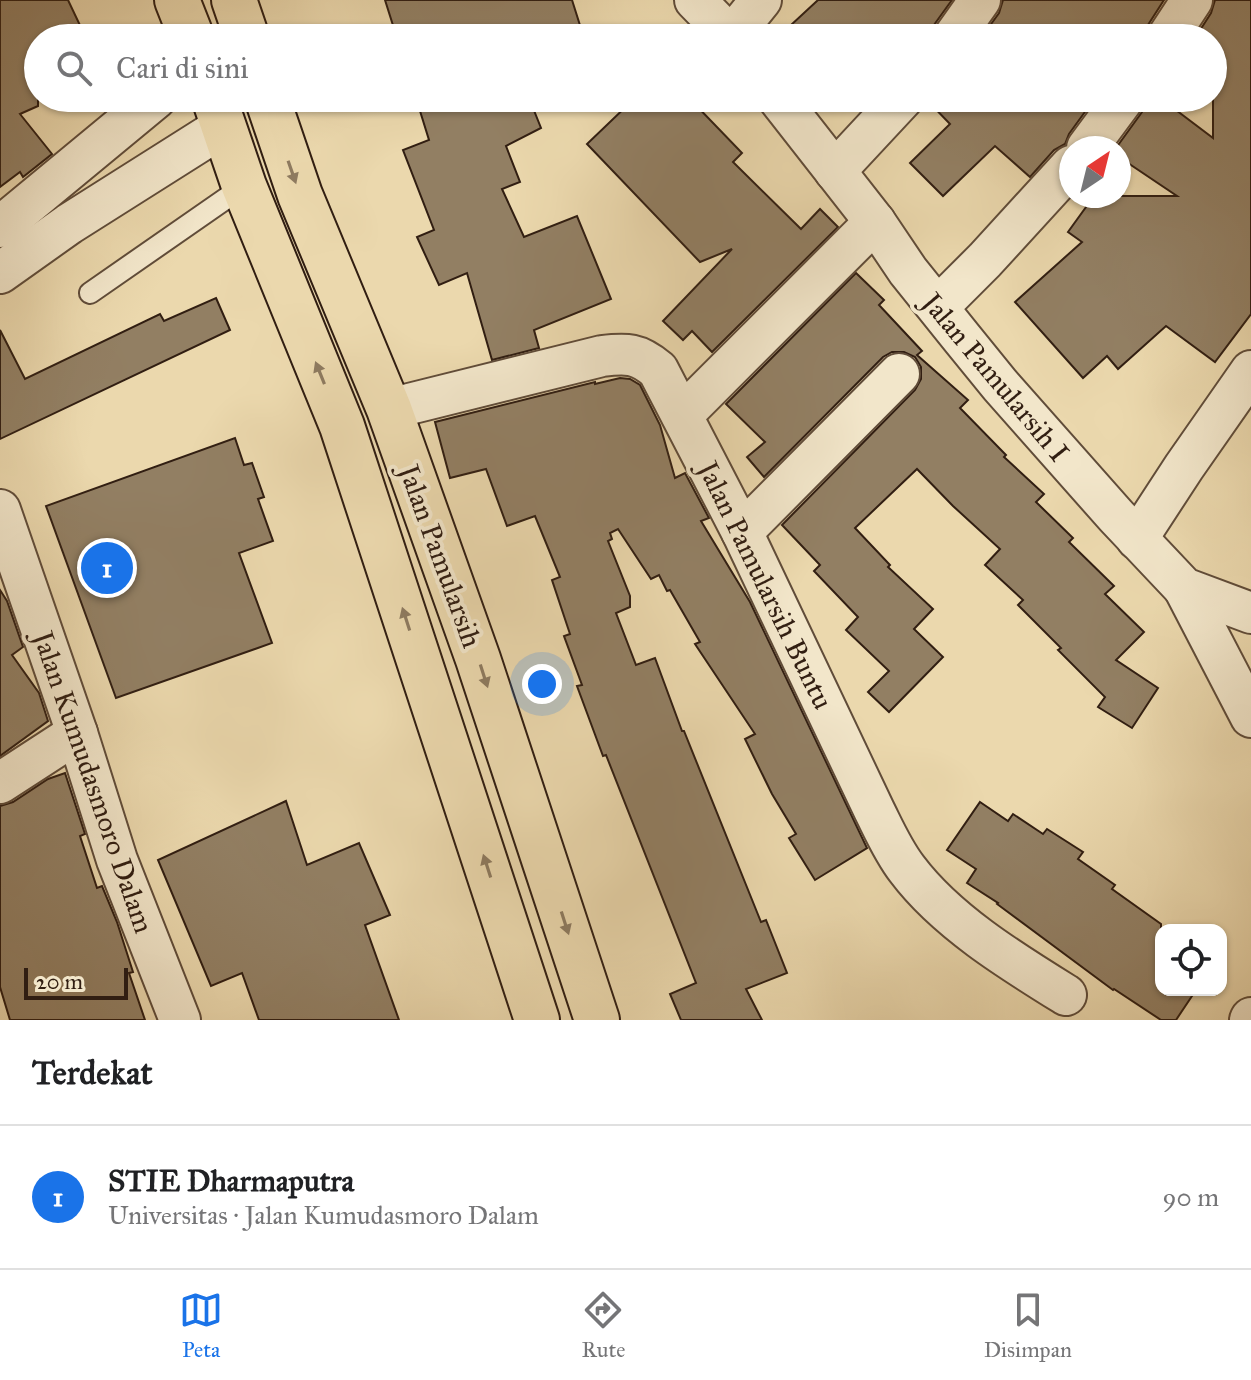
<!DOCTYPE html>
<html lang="id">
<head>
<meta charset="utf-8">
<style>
  body { margin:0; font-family:"IM FELL Great Primer",serif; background:#f2f2f2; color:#202124 }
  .controls { position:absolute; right:24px; bottom:24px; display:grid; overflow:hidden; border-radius:16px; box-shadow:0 2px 6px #0004 }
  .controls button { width:72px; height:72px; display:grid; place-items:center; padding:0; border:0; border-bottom:2px solid #e0e0e0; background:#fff; color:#202124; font:40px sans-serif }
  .compass { position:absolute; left:1059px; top:136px; width:72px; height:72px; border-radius:50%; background:#fff; box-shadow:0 2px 6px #0004; rotate:35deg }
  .scale { position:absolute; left:24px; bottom:20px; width:104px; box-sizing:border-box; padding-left:8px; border:4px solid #311e12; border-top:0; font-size:22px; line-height:28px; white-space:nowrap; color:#311e12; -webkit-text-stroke:6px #f2e6ca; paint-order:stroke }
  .you { position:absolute; left:542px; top:684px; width:28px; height:28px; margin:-20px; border:6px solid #fff; border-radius:50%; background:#1a73e8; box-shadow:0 0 0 12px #1a73e833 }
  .badge { display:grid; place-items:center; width:52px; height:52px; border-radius:50%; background:#1a73e8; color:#fff; font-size:26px; font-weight:700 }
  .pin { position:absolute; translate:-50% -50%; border:4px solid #fff; box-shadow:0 2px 8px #0006 }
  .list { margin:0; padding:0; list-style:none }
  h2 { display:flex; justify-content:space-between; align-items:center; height:104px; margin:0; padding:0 32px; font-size:34px }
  h2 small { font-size:26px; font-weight:400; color:#757577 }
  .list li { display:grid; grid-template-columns:52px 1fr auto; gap:24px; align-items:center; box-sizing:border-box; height:144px; padding:0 32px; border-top:2px solid #e0e0e0 }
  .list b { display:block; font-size:30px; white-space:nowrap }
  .list p { margin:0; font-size:26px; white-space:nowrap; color:#757577 }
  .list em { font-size:26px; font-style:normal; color:#757577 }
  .icon { flex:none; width:44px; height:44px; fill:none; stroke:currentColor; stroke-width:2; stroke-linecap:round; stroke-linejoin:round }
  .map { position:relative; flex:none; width:1251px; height:1020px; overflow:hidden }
  .search { position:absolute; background:#fff; box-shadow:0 2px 6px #0004; left:24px; right:24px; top:24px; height:88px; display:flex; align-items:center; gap:20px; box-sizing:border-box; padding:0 28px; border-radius:44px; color:#757577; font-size:30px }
  .sheet { height:248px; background:#fff }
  nav { display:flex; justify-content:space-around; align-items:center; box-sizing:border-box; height:112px; border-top:2px solid #e0e0e0; background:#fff; font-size:22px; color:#757577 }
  nav a { display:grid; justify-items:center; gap:4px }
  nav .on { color:#1a73e8 }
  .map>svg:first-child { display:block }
  .building { fill:#927f63; stroke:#311e12; stroke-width:2 }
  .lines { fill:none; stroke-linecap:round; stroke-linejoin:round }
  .service-casing { stroke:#604c39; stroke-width:24 }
  .minor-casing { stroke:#604c39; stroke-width:44 }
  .trunk-casing { stroke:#311e12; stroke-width:48 }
  .service { stroke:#f2e6ca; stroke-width:20 }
  .minor { stroke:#f2e6ca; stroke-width:40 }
  .trunk { stroke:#ebd8ad; stroke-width:44 }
  .oneway { fill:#8e7b60 }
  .labels { text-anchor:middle; stroke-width:8; stroke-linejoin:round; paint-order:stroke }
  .street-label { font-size:28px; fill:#311e12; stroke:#f2e6ca }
</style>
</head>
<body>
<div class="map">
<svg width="1251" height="1020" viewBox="0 0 1251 1020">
  <rect width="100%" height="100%" fill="#ebd8ad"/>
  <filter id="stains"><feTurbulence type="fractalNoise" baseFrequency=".0025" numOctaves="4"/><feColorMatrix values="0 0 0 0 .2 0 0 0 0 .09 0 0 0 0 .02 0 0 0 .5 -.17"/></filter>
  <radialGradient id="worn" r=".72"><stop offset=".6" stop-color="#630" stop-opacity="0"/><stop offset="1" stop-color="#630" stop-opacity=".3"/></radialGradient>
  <g class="building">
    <path d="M0,0H68L86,38H38V106L20,114L52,154L23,177L20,172L0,187Z"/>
    <path d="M385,0H572L584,38H397Z"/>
    <path d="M818,0H952L934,25L930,38H777Z"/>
    <path d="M1003,0H1164L1148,25L1144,38H981L999,13Z"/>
    <path d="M1215,0H1251V314L1215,362L1166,326L1118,369L1107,356L1083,378L1015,302L1082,242L1068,232L1094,196H1177L1119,157V148H1116L1142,112L1147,98H1160L1213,138V38H1195L1211,13Z"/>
    <path d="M416,98H529L541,128L506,146L520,182L502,189L524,237L577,216L611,299L534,330L539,348L492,360L467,273L439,285L417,237L434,230L403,150L429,140Z"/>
    <path d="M635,98H689L742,153L733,162L801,229L820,209L838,227L712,352L692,331L683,340L663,321L732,249L700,262L587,144Z"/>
    <path d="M925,98H1095L1069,134L1065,144L1054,150L1030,177L995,146L943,196L910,163L950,124Z"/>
    <path d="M856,273L884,300L879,305L922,351L917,355L968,400L960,408L1006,455L1004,457L1044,494L1036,502L1073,538L1069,542L1114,586L1105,594L1144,632L1116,660L1158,688L1132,728L1098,707L1105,697L1058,650L1061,648L1018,605L1023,600L985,565L1000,549L953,506L917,469L855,528L890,565L888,567L933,609L914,629L943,657L889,712L868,692L889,671L846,630L858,617L814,571L820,565L782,525L915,390L921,379V367L915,357L904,352H892L883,357L764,477L747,457L765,442L726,404Z"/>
    <path d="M216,298L230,330L0,439V330L25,379L160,314L164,321Z"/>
    <path d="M620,378L630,379L640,385L660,425L675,478L685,473L709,518L701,521L750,602L867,848L815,880L789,838L796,834L772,794L745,739L755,734L695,644L700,642L670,590L667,591L659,575L651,579L618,529L610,533L612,539L608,541L630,596V607L616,613L636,665L655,658L682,731H684L761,922L766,920L787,973L746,989L762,1020H681L670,994L696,983L606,755L603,756L577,686L582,685L564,636L570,634L552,580L560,577L535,516L507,526L486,469L450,478L435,422L595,382V384Z"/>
    <path d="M235,438L244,465L252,463L264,497L258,499L273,541L239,553L272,643L116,698L46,506Z"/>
    <path d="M0,590L7,601L23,647L12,655L39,693L48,721L0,756Z"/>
    <path d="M65,773L85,834L80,836L97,888L102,886L117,922L133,972L129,973L145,1020H10L0,987V806L13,802L48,779Z"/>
    <path d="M286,801L307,865L359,843L390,915L365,925L399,1020H259L242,973L211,986L158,860Z"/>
    <path d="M980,802L1008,821L1013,814L1043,834L1047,829L1083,852L1078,859L1115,885L1112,889L1161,924V990H1196L1176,1020H1161L1114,989L1113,990L997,904L998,903L967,883L976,869L947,850Z"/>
  </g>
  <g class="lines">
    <defs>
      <path id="service" d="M90,293L244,186"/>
      <g id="minor">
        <path d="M695,0L732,38"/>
        <path d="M731,37L761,0"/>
        <path d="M953,38L980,0"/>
        <path d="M1167,38L1192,0"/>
        <path d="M778,98L875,222L908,271L961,337L1000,385L1116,516L1184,588L1251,613"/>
        <path d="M1087,148L1124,98"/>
        <path d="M835,171L903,98"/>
        <path d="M0,227L156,98"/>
        <path d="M0,273L69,224L224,126"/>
        <path d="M938,307L985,260L1071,166"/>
        <path d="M389,409L602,356C627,353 638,353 658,370L742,532L874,810C884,830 893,851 907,869C946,921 1011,961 1066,995"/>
        <path d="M682,415L875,222"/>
        <path d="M0,510L77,733L117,860L180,1020"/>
        <path d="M742,532L899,374"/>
        <path d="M1137,539L1184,467L1251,371"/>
        <path d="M1184,588L1251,717"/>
        <path d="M0,783L77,733"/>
        <path d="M1250,1020L1251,1018"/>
      </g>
      <g id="trunk">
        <path d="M177,0L192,38"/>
        <path d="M234,0L247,38"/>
        <path d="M214,98L244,186L342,426L537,1020"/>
        <path d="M267,98L300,195L389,409L478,659L597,1020"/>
      </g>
    </defs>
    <use href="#service" class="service-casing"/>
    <use href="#minor" class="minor-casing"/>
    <use href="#trunk" class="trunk-casing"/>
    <use href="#service" class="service"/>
    <use href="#minor" class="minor"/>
    <use href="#trunk" class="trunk"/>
  </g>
  <defs><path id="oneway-solid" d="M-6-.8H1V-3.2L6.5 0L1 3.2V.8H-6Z" transform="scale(2)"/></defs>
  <g class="oneway">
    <use href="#oneway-solid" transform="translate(292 172) rotate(71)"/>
    <use href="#oneway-solid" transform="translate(320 373) rotate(-112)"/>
    <use href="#oneway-solid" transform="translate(406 619) rotate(-108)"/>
    <use href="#oneway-solid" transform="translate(484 676) rotate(72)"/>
    <use href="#oneway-solid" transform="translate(487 866) rotate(-108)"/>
    <use href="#oneway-solid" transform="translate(565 923) rotate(72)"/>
  </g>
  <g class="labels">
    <g class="street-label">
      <text transform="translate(996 377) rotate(50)" y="10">Jalan Pamularsih I</text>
      <text transform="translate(441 556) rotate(70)" y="10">Jalan Pamularsih</text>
      <text transform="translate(766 585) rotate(64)" y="10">Jalan Pamularsih Buntu</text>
      <text transform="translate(94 782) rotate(71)" y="10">Jalan Kumudasmoro Dalam</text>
    </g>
  </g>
  <rect width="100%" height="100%" filter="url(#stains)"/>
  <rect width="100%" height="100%" fill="url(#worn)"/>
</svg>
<div class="controls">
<button><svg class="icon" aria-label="locate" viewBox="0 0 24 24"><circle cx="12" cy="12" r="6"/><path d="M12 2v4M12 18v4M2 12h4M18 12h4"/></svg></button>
</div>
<svg class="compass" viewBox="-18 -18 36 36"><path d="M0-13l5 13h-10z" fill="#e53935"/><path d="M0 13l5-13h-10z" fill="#757577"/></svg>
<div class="scale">20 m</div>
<div class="you"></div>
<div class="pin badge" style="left:107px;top:568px">1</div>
<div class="search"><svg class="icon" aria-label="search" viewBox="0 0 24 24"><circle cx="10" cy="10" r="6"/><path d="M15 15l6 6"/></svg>Cari di sini</div>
</div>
<section class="sheet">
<h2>Terdekat<small></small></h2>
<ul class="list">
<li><span class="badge">1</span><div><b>STIE Dharmaputra</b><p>Universitas · Jalan Kumudasmoro Dalam</p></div><em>90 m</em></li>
</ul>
</section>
<nav>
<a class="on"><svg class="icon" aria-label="map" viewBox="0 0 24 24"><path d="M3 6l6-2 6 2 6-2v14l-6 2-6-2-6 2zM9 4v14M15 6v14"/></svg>Peta</a>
<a><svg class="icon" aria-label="directions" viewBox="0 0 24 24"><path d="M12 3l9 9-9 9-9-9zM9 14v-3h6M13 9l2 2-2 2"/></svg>Rute</a>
<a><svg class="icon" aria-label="saved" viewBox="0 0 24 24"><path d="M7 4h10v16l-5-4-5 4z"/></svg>Disimpan</a>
</nav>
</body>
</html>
